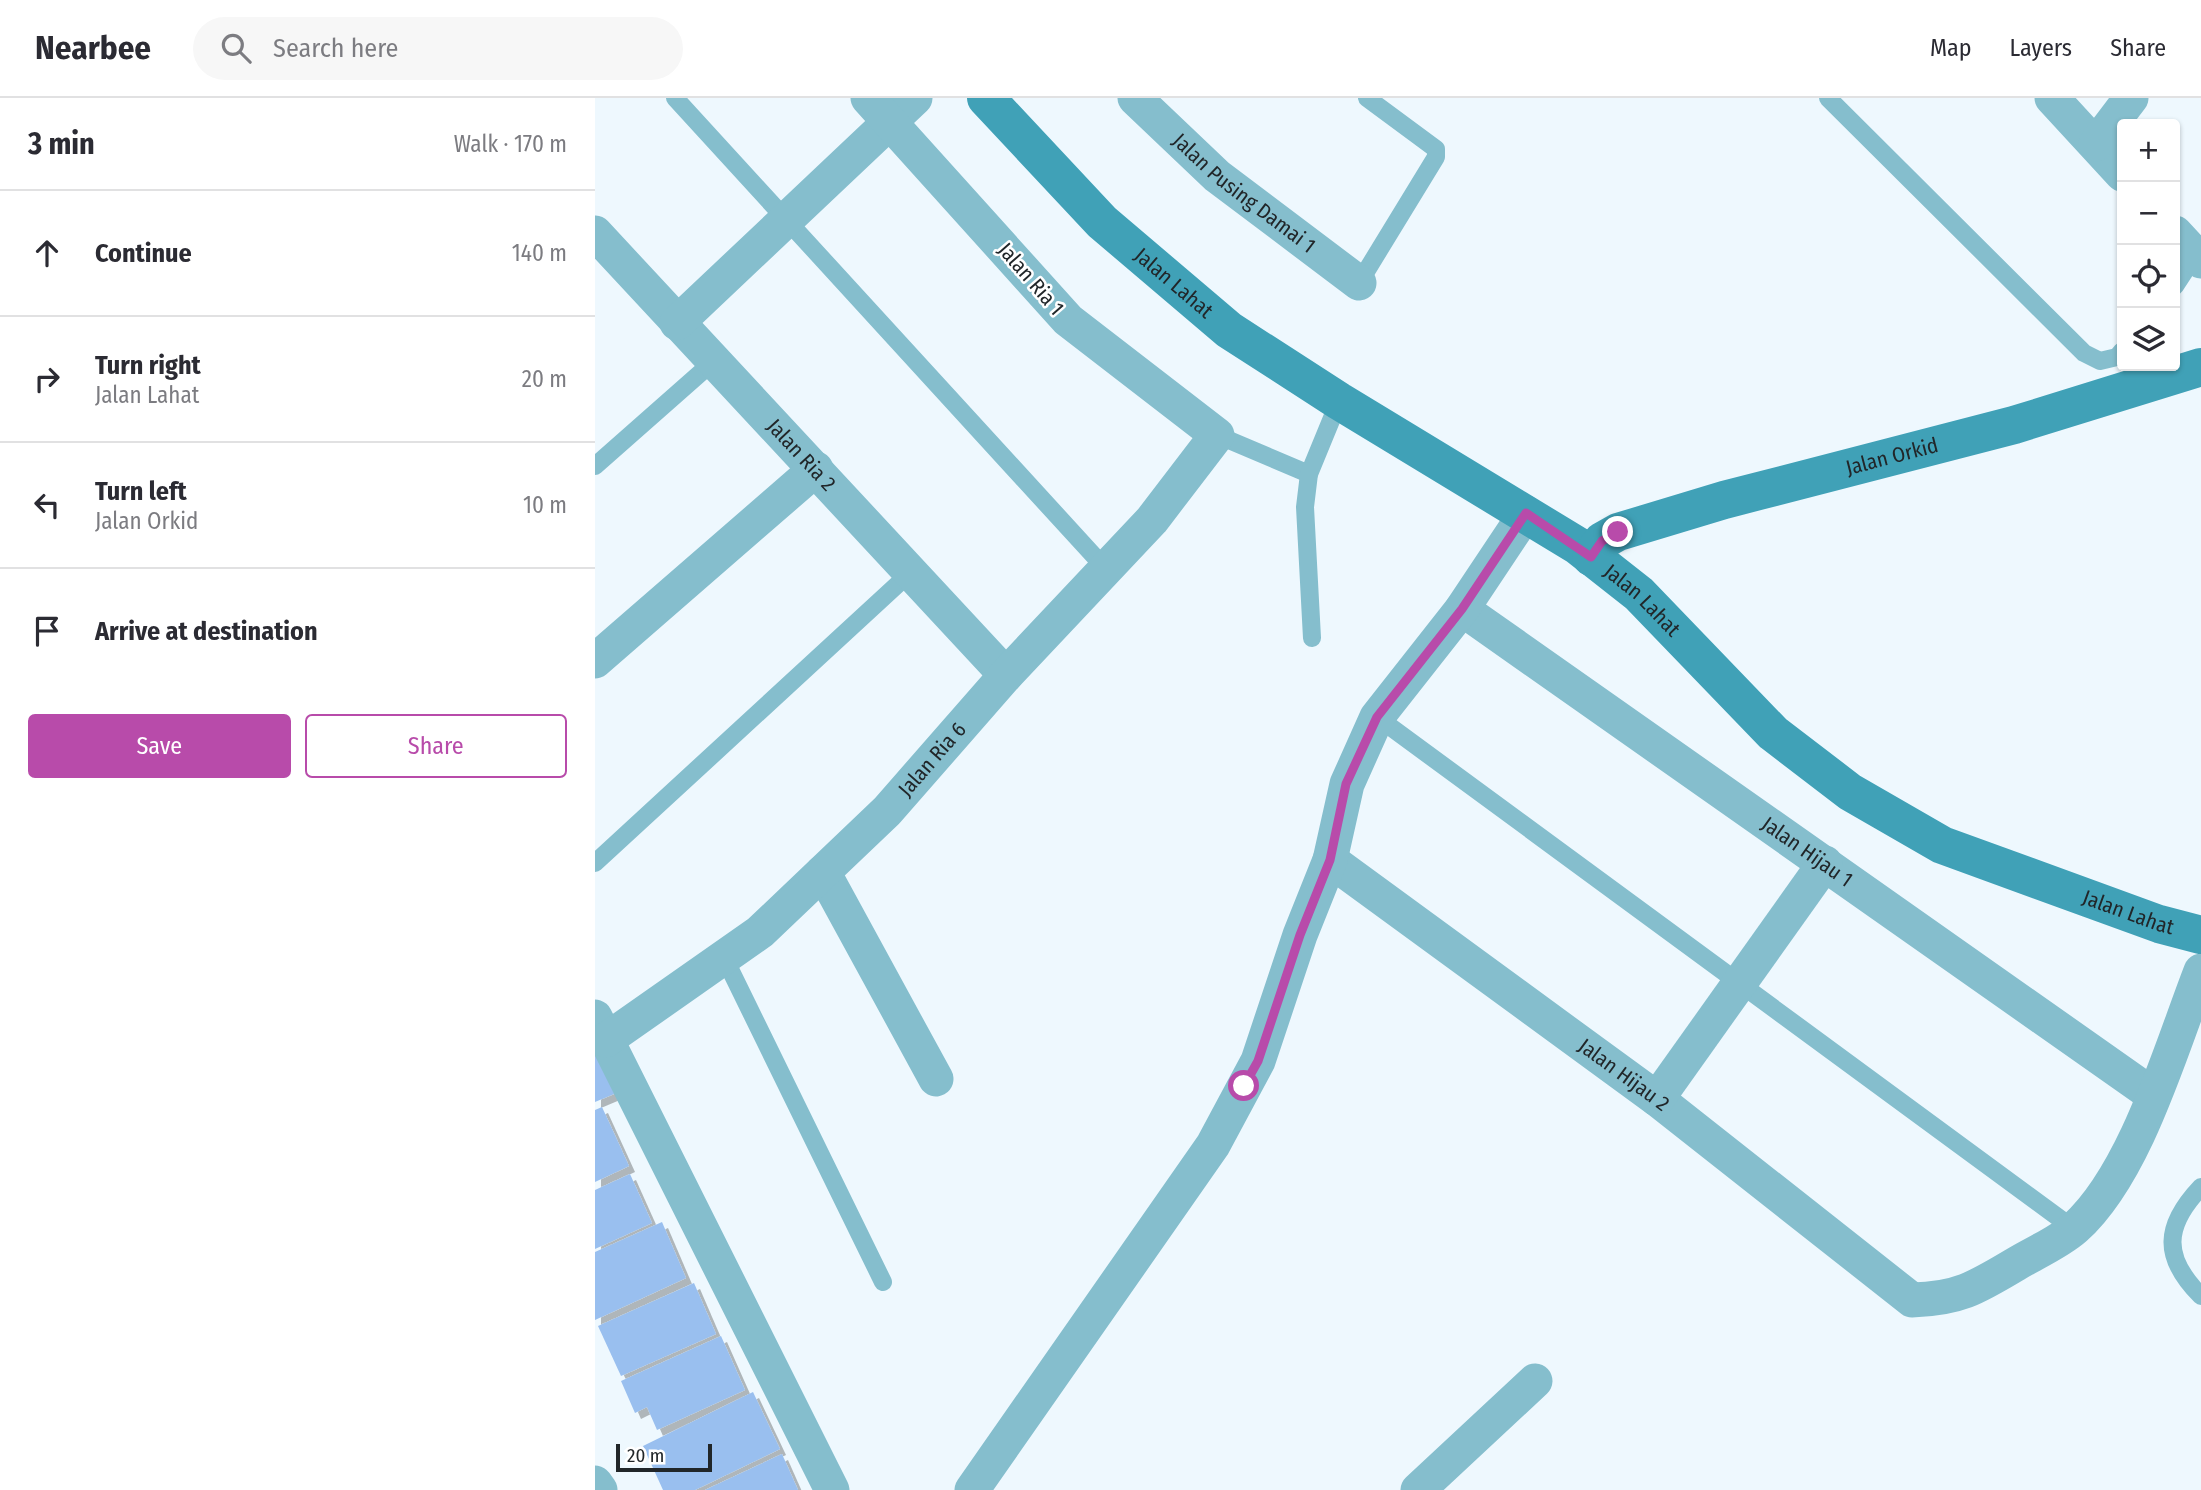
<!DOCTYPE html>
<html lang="en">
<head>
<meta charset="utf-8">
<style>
  body { margin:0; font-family:"Fira Sans Condensed",sans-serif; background:#f7f7f7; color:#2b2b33 }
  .controls { position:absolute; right:21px; top:21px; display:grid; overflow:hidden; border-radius:7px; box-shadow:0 2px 5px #0004 }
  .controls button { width:63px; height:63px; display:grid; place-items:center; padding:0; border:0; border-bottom:2px solid #e1e1e2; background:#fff; color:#2b2b33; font:35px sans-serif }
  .scale { position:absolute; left:21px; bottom:18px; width:96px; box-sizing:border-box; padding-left:7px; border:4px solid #212629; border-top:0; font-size:19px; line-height:24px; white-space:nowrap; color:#212629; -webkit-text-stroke:5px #fff; paint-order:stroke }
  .stop { position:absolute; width:21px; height:21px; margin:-16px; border:5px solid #b84baa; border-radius:50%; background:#fff }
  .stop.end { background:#b84baa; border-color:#fff; box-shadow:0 2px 7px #0008 }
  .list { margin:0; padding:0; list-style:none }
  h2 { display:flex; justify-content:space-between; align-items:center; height:91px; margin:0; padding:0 28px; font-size:30px }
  h2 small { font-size:23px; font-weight:400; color:#7c7c81 }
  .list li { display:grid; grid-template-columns:46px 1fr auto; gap:21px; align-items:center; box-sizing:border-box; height:126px; padding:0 28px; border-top:2px solid #e1e1e2 }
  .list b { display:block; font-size:26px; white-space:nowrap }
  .list p { margin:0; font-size:23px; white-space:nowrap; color:#7c7c81 }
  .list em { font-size:23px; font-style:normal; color:#7c7c81 }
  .actions { display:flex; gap:14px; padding:21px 28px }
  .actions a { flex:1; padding:16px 0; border:2px solid #b84baa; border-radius:7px; text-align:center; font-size:24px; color:#b84baa }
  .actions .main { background:#b84baa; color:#fff }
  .icon { flex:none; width:38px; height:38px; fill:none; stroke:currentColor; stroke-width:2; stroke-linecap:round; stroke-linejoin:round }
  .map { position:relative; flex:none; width:1606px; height:1392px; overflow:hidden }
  header { display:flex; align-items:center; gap:42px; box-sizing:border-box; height:98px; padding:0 35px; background:#fff; border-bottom:2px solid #e1e1e2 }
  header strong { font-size:33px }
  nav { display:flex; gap:38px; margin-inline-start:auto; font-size:24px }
  .search { width:490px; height:63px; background:#f7f7f7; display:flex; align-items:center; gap:18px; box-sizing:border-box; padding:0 24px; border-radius:38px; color:#7c7c81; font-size:26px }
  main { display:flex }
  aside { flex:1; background:#fff }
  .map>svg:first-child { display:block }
  .building { fill:#99bfef; filter:url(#shadow) }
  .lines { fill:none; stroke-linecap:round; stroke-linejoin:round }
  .lane { stroke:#85becd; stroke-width:18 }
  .street { stroke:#85becd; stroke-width:35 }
  .secondary { stroke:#40a1b7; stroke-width:38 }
  .route { stroke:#b84baa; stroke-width:9 }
  .labels { text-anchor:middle; stroke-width:5; stroke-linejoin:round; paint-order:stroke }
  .street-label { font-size:21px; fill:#212629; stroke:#fff }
</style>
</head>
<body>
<header>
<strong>Nearbee</strong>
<div class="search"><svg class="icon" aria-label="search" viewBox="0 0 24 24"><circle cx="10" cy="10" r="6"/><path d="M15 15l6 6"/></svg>Search here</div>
<nav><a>Map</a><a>Layers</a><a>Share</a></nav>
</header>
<main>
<aside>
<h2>3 min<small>Walk · 170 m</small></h2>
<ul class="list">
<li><svg class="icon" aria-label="ahead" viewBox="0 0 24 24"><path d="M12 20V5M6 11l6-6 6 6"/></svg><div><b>Continue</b></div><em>140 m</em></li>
<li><svg class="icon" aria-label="right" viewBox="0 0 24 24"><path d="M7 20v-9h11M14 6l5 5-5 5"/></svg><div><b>Turn right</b><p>Jalan Lahat</p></div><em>20 m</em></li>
<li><svg class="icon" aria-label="left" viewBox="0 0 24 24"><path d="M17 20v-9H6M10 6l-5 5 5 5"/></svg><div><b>Turn left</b><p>Jalan Orkid</p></div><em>10 m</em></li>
<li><svg class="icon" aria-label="arrive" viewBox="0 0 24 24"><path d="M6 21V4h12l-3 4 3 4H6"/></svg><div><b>Arrive at destination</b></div></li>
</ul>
<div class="actions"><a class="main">Save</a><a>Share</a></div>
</aside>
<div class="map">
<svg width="1606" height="1392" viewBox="0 0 1606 1392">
  <defs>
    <filter id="shadow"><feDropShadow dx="6" dy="6" stdDeviation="0" flood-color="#0004"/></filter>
  </defs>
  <rect width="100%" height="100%" fill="#eef8fe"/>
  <g class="building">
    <path d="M0,952L26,993L0,1004Z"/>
    <path d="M7,1009L34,1068L0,1084V1012Z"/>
    <path d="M35,1076L57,1125L0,1151V1092Z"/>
    <path d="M67,1124L91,1180L0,1222V1154Z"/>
    <path d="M99,1185L121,1236L26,1278L3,1228Z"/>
    <path d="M126,1238L150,1292L62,1332L52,1309L40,1315L26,1283Z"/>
    <path d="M158,1294L185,1351L100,1392H68L48,1348Z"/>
    <path d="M187,1356L203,1392H110Z"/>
  </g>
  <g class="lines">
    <g class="lane">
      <path d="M80,0L511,471"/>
      <path d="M1233,0L1489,255L1505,263L1522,259L1527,253"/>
      <path d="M764,185L841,59V51L772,0"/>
      <path d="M1580,188L1603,153"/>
      <path d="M622,337L714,376"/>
      <path d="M0,368L119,263"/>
      <path d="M717,540L710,409L714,376L744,303"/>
      <path d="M782,619L1479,1131"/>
      <path d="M0,765L316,474"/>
      <path d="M129,859L288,1184"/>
      <path d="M1606,1089C1569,1128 1567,1159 1606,1198"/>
    </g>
    <g class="street">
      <path id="s1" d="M540,0L622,78L764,185"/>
      <path d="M1457,0L1527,76"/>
      <path d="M1501,46L1536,0"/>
      <path id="s2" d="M0,135L411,577"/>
      <path d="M1580,135L1606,163"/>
      <path d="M82,225L320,0"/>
      <path id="s3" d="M867,511L1558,997"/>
      <path d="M0,563L221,371"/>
      <path id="s4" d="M735,762L1062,1001L1317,1202C1363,1201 1381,1190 1421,1166C1439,1155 1463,1145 1480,1130C1541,1075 1576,950 1606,873"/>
      <path d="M228,774L341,981"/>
      <path d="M0,919L237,1392"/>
      <path id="s5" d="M11,942L165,834L292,713L411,577L557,422L622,337L473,222L273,0"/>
      <path d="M1062,1001L1230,765"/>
      <path d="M0,1385L5,1392"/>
      <path d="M377,1392L618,1047L663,963L705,837L735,762L752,686L782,619L867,511L931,415"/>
      <path d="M823,1392L940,1283"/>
    </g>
    <g class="secondary">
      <path id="s6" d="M391,0L507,124L634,232L744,303L983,448L1044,496L1178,635L1255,694L1347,747L1564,826L1606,837"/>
      <path id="s7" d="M996,459L1007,443L1023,434L1129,402L1419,327L1606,269"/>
    </g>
  </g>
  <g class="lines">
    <path class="route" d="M649,988L663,963L705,837L735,762L751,686L782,619L867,511L931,415L996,459L1007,443L1023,434"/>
  </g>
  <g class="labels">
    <g class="street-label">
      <text dy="7" stroke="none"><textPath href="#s1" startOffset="145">Jalan Pusing Damai 1</textPath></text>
      <text transform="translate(436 181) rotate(49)" y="7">Jalan Ria 1</text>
      <text dy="7" stroke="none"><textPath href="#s6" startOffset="264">Jalan Lahat</textPath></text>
      <text dy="7" stroke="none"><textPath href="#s2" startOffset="303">Jalan Ria 2</textPath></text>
      <text dy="7" stroke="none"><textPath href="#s7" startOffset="322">Jalan Orkid</textPath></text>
      <text dy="7" stroke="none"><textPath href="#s6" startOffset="831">Jalan Lahat</textPath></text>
      <text dy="7" stroke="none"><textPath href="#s5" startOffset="432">Jalan Ria 6</textPath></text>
      <text dy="7" stroke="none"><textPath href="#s3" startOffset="422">Jalan Hijau 1</textPath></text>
      <text dy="7" stroke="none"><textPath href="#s6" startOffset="1419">Jalan Lahat</textPath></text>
      <text dy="7" stroke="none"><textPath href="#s4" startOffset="364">Jalan Hijau 2</textPath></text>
    </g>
  </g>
</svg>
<div class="controls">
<button>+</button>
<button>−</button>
<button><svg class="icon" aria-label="locate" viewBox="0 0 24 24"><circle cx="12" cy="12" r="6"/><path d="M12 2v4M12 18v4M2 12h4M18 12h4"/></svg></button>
<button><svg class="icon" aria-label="layers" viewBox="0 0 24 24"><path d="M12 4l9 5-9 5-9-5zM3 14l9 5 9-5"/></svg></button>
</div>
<div class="scale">20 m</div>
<div class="stop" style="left:649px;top:988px"></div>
<div class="stop end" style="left:1023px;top:434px"></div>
</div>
</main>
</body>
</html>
